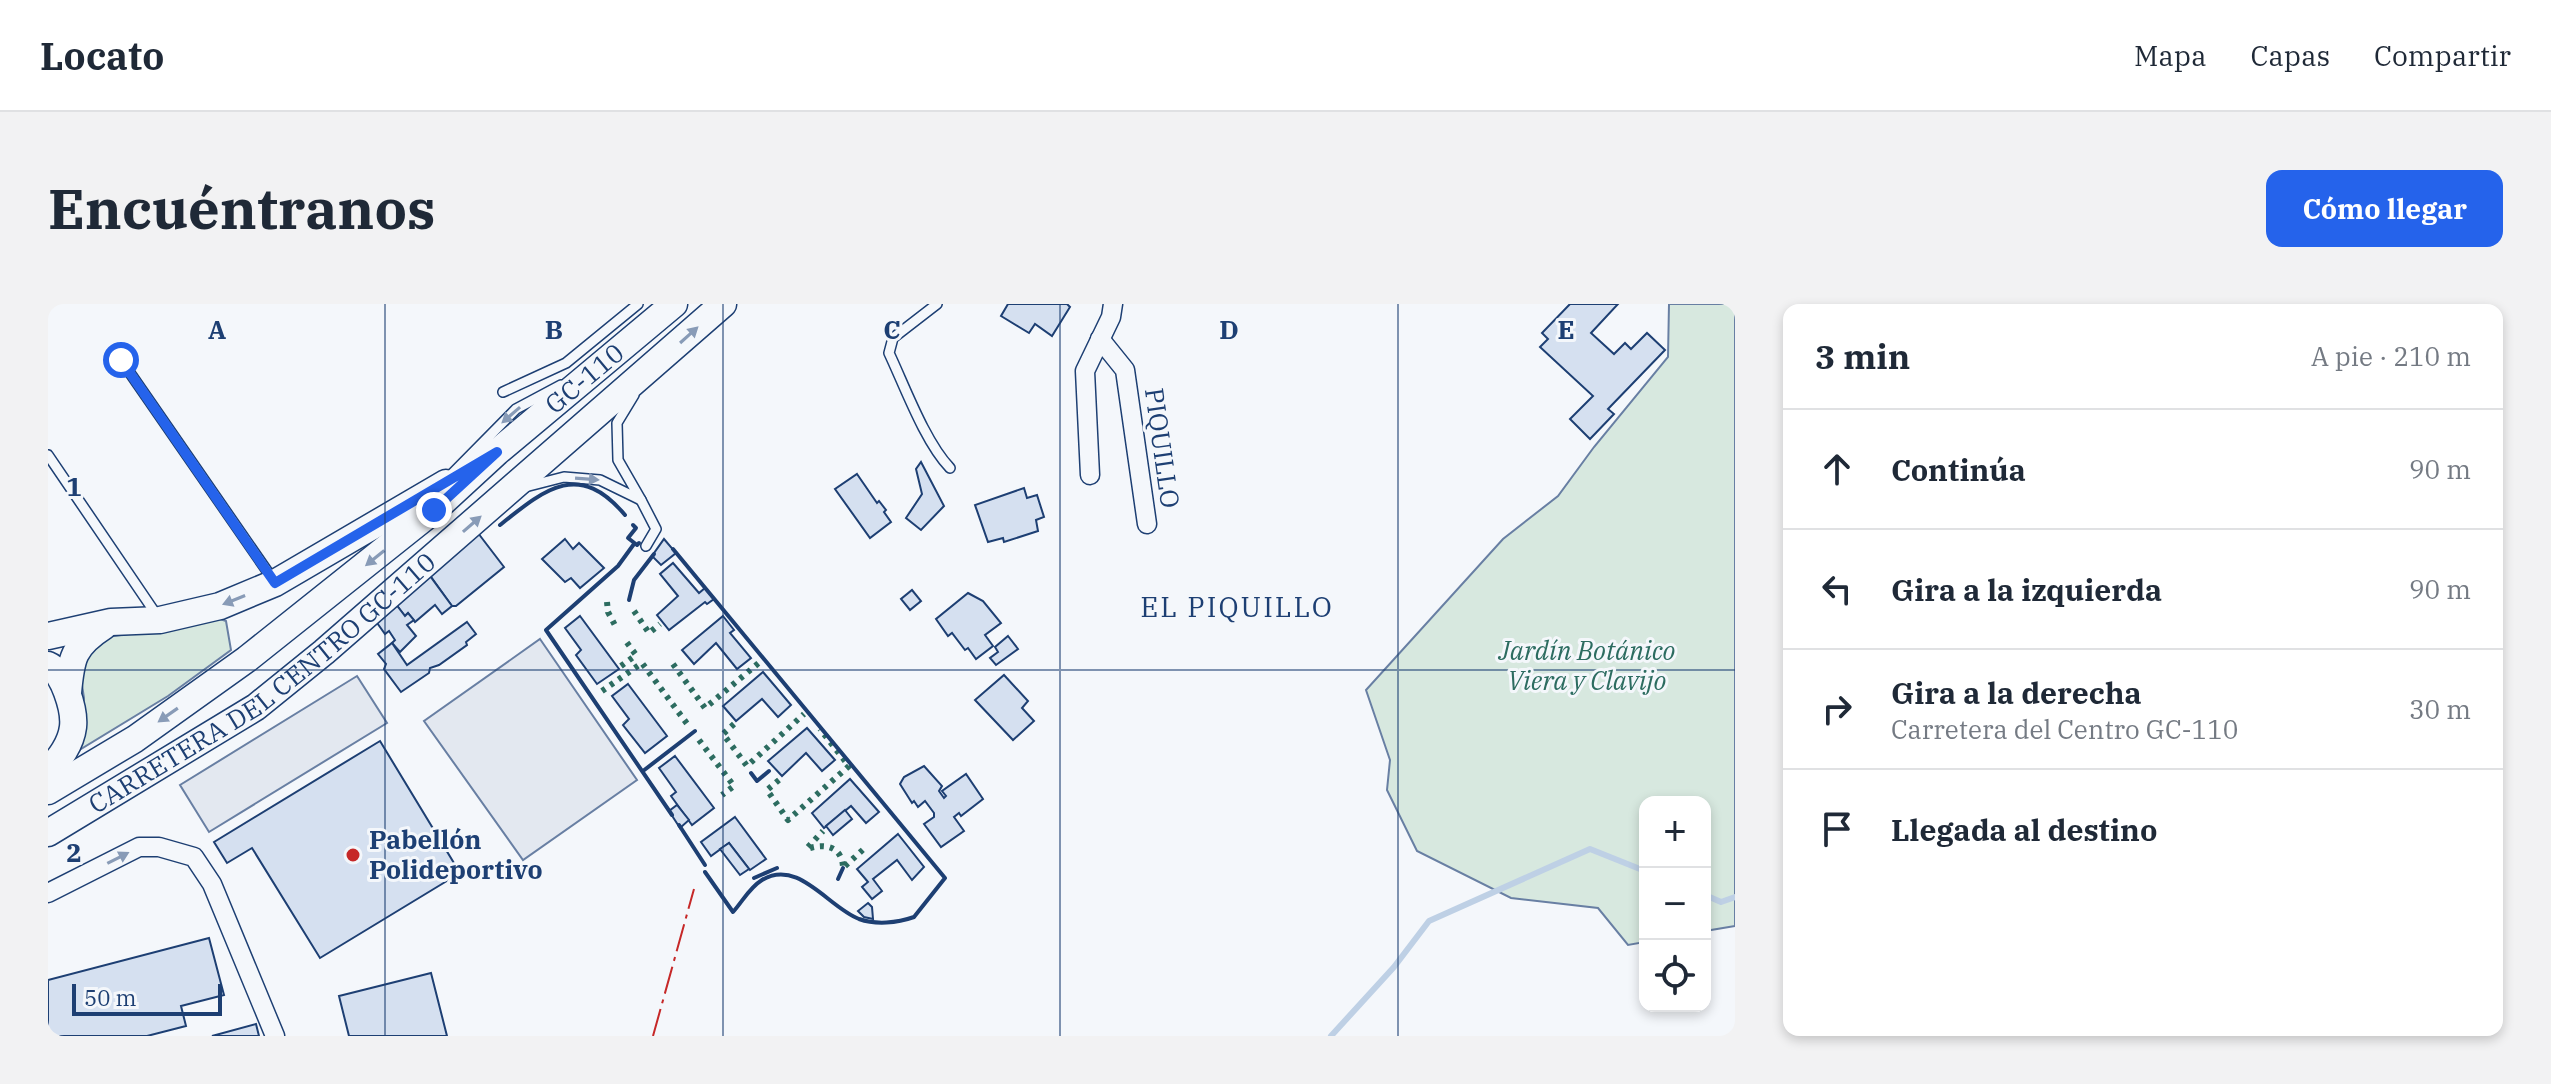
<!DOCTYPE html>
<html lang="es">
<head>
<meta charset="utf-8">
<style>
  body { margin:0; font-family:"IBM Plex Serif",serif; background:#f2f2f3; color:#1f2937 }
  .controls { position:absolute; right:24px; bottom:24px; display:grid; overflow:hidden; border-radius:16px; box-shadow:0 4px 12px #0003 }
  .controls button { width:72px; height:72px; display:grid; place-items:center; padding:0; border:0; border-bottom:2px solid #e0e1e3; background:#fff; color:#1f2937; font:40px sans-serif }
  .scale { position:absolute; left:24px; bottom:20px; width:150px; box-sizing:border-box; padding-left:8px; border:4px solid #1d3f73; border-top:0; font-size:22px; line-height:28px; white-space:nowrap; color:#1d3f73; -webkit-text-stroke:6px #f4f7fb; paint-order:stroke }
  .stop { position:absolute; width:24px; height:24px; margin:-18px; border:6px solid #2563eb; border-radius:50%; background:#fff }
  .stop.end { background:#2563eb; border-color:#fff; box-shadow:0 2px 8px #0008 }
  .list { margin:0; padding:0; list-style:none }
  h2 { display:flex; justify-content:space-between; align-items:center; height:104px; margin:0; padding:0 32px; font-size:34px }
  h2 small { font-size:26px; font-weight:400; color:#747a83 }
  .list li { display:grid; grid-template-columns:52px 1fr auto; gap:24px; align-items:center; box-sizing:border-box; height:120px; padding:0 32px; border-top:2px solid #e0e1e3 }
  .list b { display:block; font-size:30px; white-space:nowrap }
  .list p { margin:0; font-size:26px; white-space:nowrap; color:#747a83 }
  .list em { font-size:26px; font-style:normal; color:#747a83 }
  .icon { flex:none; width:44px; height:44px; fill:none; stroke:currentColor; stroke-width:2; stroke-linecap:round; stroke-linejoin:round }
  .map { position:relative; flex:none; width:1687px; height:732px; overflow:hidden; border-radius:16px }
  header { display:flex; align-items:center; gap:48px; box-sizing:border-box; height:112px; padding:0 40px; background:#fff; border-bottom:2px solid #e0e1e3 }
  header strong { font-size:38px }
  nav { display:flex; gap:44px; margin-inline-start:auto; font-size:28px }
  .intro { display:flex; align-items:center; justify-content:space-between; box-sizing:border-box; height:192px; padding:0 48px }
  h1 { margin:0; font-size:56px }
  .button { padding:20px 36px; border-radius:16px; background:#2563eb; color:#fff; font-size:28px; font-weight:700 }
  main { display:flex; gap:48px; padding:0 48px }
  aside { flex:1; background:#fff; border-radius:16px; box-shadow:0 4px 12px #0003 }
  .map>svg:first-child { display:block }
  .green { fill:#d7e8df; stroke:#687fa3; stroke-width:2 }
  .parking { fill:#e3e8f0; stroke:#687fa3; stroke-width:2 }
  .lines { fill:none; stroke-linecap:round; stroke-linejoin:round }
  .stream { stroke:#bed0e5; stroke-width:6 }
  .building { fill:#d5e0f0; stroke:#1d3f73; stroke-width:2 }
  .service-casing { stroke:#1d3f73; stroke-width:12 }
  .minor-casing { stroke:#1d3f73; stroke-width:21 }
  .secondary-casing { stroke:#1d3f73; stroke-width:29 }
  .service { stroke:#f4f7fb; stroke-width:9 }
  .minor { stroke:#f4f7fb; stroke-width:18 }
  .secondary { stroke:#f4f7fb; stroke-width:26 }
  .hedge { stroke:#2c6c60; stroke-width:6; stroke-dasharray:4 6; stroke-linecap:butt }
  .wall { stroke:#1d3f73; stroke-width:4 }
  .power { stroke:#c62828; stroke-width:2; stroke-dasharray:28 6 4 6; stroke-linecap:butt }
  .oneway { fill:#889bb7 }
  .route { stroke:#2563eb; stroke-width:10 }
  .grid { fill:none; stroke:#1d3f73; stroke-width:2; stroke-opacity:0.55 }
  .poi-dot { fill:#c62828; stroke:#f4f7fb; stroke-width:3 }
  .labels { text-anchor:middle; stroke-width:6; stroke-linejoin:round; paint-order:stroke }
  .street-label { font-size:26px; fill:#1d3f73; stroke:#f4f7fb }
  .park-label { font-size:26px; font-style:italic; fill:#2c6c60; stroke:#f4f7fb }
  .poi-label { font-size:26px; font-weight:bold; fill:#1d3f73; stroke:#f4f7fb; text-anchor:start }
  .neighbourhood-label { font-size:28px; letter-spacing:2px; fill:#1d3f73; stroke:#f4f7fb }
  .grid-label { font-size:26px; text-anchor:middle; font-weight:bold; fill:#1d3f73; stroke:#f4f7fb; stroke-width:6; stroke-linejoin:round; paint-order:stroke }
</style>
</head>
<body>
<header>
<strong>Locato</strong>
<nav><a>Mapa</a><a>Capas</a><a>Compartir</a></nav>
</header>
<div class="intro"><h1>Encuéntranos</h1><a class="button">Cómo llegar</a></div>
<main>
<div class="map">
<svg width="1687" height="732" viewBox="0 0 1687 732">
  <rect width="100%" height="100%" fill="#f4f7fb"/>
  <g class="green">
    <path d="M1621,0H1687V622L1657,627V498H1597V638L1580,641L1550,604L1463,594L1369,547L1339,486L1342,456L1318,386L1455,235L1510,192L1546,143L1620,53Z"/>
    <path d="M169,314L178,317L183,346L120,392L28,448L36,394L32,368L45,342L59,333L115,325Z"/>
  </g>
  <g class="parking">
    <path d="M492,335L589,476L475,556L376,417Z"/>
    <path d="M309,372L339,419L161,528L132,481Z"/>
  </g>
  <g class="lines">
    <g class="stream">
      <path d="M1657,591L1673,598L1687,593"/>
      <path d="M1283,732L1346,663L1381,617L1542,545L1597,567"/>
    </g>
  </g>
  <g class="building">
    <path d="M960,0H1019L1022,3L1004,32L987,20L981,29L953,12Z"/>
    <path d="M1522,0H1570L1543,29L1566,50L1577,39L1583,45L1599,29L1617,46L1560,105L1566,110L1542,135L1522,115L1545,92L1492,43L1500,35L1494,29Z"/>
    <path d="M873,158L896,202L873,226L858,214L874,190L868,165Z"/>
    <path d="M809,170L829,199L831,197L838,206L836,208L843,218L822,234L787,185Z"/>
    <path d="M976,184L979,194L989,191L996,213L988,216L990,227L956,238L955,234L940,238L927,201Z"/>
    <path d="M430,229L456,263L408,302H404L381,270Z"/>
    <path d="M517,235L525,245L531,239L556,264L532,284L523,274L517,278L494,255Z"/>
    <path d="M616,235L628,249L613,261L604,252Z"/>
    <path d="M625,259L651,289L657,284L666,295L659,300L657,298L621,326L609,311L630,292L612,270Z"/>
    <path d="M382,272L404,302L394,310L387,301L367,318L360,309L357,312L347,299Z"/>
    <path d="M864,286L873,297L862,306L853,295Z"/>
    <path d="M920,289L935,297L953,319L937,331L945,342L928,355L920,344L917,346L904,329L900,332L888,315Z"/>
    <path d="M347,299L357,312L360,309L366,316L359,321L368,332L352,348L344,339L347,336L341,327L337,330L327,316Z"/>
    <path d="M532,312L571,365L549,380L528,351L533,346L517,324Z"/>
    <path d="M675,312L686,326L682,329L703,354L689,365L668,339L646,360L634,346Z"/>
    <path d="M419,318L428,330L418,338L419,341L391,361L382,364L381,369L353,388L336,365L338,360L330,350L344,339L359,361Z"/>
    <path d="M960,332L970,345L948,361L942,354L950,348L947,343Z"/>
    <path d="M715,368L743,401L730,413L714,395L688,417L675,402Z"/>
    <path d="M956,371L980,397L974,404L986,417L965,436L927,396Z"/>
    <path d="M580,380L619,432L597,449L575,421L581,415L564,392Z"/>
    <path d="M759,424L787,456L774,467L758,449L734,472L720,457Z"/>
    <path d="M332,437L412,569L272,654L204,544L179,559L166,538Z"/>
    <path d="M627,452L666,504L644,521L623,492L628,488L611,464Z"/>
    <path d="M876,462L894,482L891,487L896,494L898,492L894,487L918,470L935,495L913,512L911,509L906,513L916,527L893,543L876,520L886,513V509L877,497L870,503L866,497L864,499L852,480L856,473Z"/>
    <path d="M802,475L831,508L818,519L803,502L776,524L764,509Z"/>
    <path d="M629,501L641,516L632,524L621,507Z"/>
    <path d="M797,506L804,515L785,531L778,522Z"/>
    <path d="M687,513L718,555L702,566L681,539L663,552L653,538Z"/>
    <path d="M850,530L876,563L864,576L849,556L825,575L834,587L824,595L814,583L820,578L809,565Z"/>
    <path d="M681,539L701,565L692,571L672,545Z"/>
    <path d="M820,599L824,603L825,615L816,613L810,607Z"/>
    <path d="M161,634L176,691L133,702L138,722L99,732H0V676Z"/>
    <path d="M383,669L399,732H301L291,692Z"/>
    <path d="M208,720L211,732H164Z"/>
  </g>
  <g class="lines">
    <defs>
      <g id="service">
        <path d="M889,0L845,34L841,49C857,83 877,138 902,164"/>
        <path d="M73,56L226,277"/>
        <path d="M455,88L518,59L590,0"/>
        <path d="M0,151L110,313"/>
        <path d="M399,175L468,105L513,81"/>
        <path d="M477,183L516,173L552,176L593,196L570,156L569,119L586,91"/>
        <path d="M593,196L608,225L598,242"/>
      </g>
      <g id="minor">
        <path d="M1052,35L1077,66L1099,220"/>
        <path d="M1042,171L1037,67L1063,13L1065,0"/>
        <path d="M0,589L91,543H111L146,553L164,580L227,732"/>
      </g>
      <g id="secondary">
        <path d="M0,332L63,318L112,316L172,302L227,279L398,179"/>
        <path d="M0,361C15,367 27,406 25,423C23,439 12,456 0,465"/>
        <path d="M20,389C23,354 25,342 56,322"/>
        <path id="s1" d="M0,487L87,435L199,355L386,206L449,148L626,0"/>
        <path id="s2" d="M0,529L208,403L276,348L675,0"/>
      </g>
    </defs>
    <use href="#service" class="service-casing"/>
    <use href="#minor" class="minor-casing"/>
    <use href="#secondary" class="secondary-casing"/>
    <use href="#service" class="service"/>
    <use href="#minor" class="minor"/>
    <use href="#secondary" class="secondary"/>
    <g class="hedge">
      <path d="M559,298L560,308L569,325"/>
      <path d="M586,307L601,329L612,320"/>
      <path d="M625,360L657,404L713,357"/>
      <path d="M573,362L588,351L577,336"/>
      <path d="M554,387L594,359L640,421"/>
      <path d="M686,420L675,430L699,462L756,410"/>
      <path d="M651,436L686,482L674,491"/>
      <path d="M731,476L719,486L740,516L801,462L772,425"/>
      <path d="M760,543L775,527"/>
      <path d="M762,544C779,539 794,544 795,563"/>
      <path d="M797,562L818,543"/>
    </g>
    <g class="wall">
      <path d="M452,221C497,185 531,156 577,211"/>
      <path d="M585,221L588,224L580,234L589,241L591,239"/>
      <path d="M586,240L570,262L498,326L624,511"/>
      <path d="M625,245L897,574L866,613C849,619 828,621 811,615C780,603 750,554 714,576C701,584 695,597 685,608L657,568"/>
      <path d="M581,296L586,276L606,250"/>
      <path d="M595,467L647,427"/>
      <path d="M703,469L709,477L721,467"/>
      <path d="M631,521L657,561"/>
      <path d="M706,574L729,564"/>
      <path d="M790,575L795,564"/>
    </g>
    <path class="power" d="M605,732L646,585"/>
  </g>
  <defs><path id="oneway-solid" d="M-6-.8H1V-3.2L6.5 0L1 3.2V.8H-6Z" transform="scale(2)"/></defs>
  <g class="oneway">
    <use href="#oneway-solid" transform="translate(641 31) rotate(-42)"/>
    <use href="#oneway-solid" transform="translate(463 111) rotate(139)"/>
    <use href="#oneway-solid" transform="translate(539 175) rotate(4)"/>
    <use href="#oneway-solid" transform="translate(424 220) rotate(-41)"/>
    <use href="#oneway-solid" transform="translate(327 254) rotate(141)"/>
    <use href="#oneway-solid" transform="translate(186 296) rotate(158)"/>
    <use href="#oneway-solid" transform="translate(120 411) rotate(145)"/>
    <use href="#oneway-solid" transform="translate(70 554) rotate(-27)"/>
  </g>
  <g class="lines">
    <path class="route" d="M73,56L227,279L449,148L386,206"/>
  </g>
  <path class="grid" d="M337,0V732M675,0V732M1012,0V732M1350,0V732M0,366H1687"/>
  <circle class="poi-dot" cx="305" cy="551" r="8"/>
  <g class="labels">
    <g class="street-label">
      <text dy="9" stroke="none"><textPath href="#s1" startOffset="678">GC-110</textPath></text>
      <text transform="translate(1114 144) rotate(82)" y="9">PIQUILLO</text>
      <text dy="9" stroke="none"><textPath href="#s2" startOffset="262">CARRETERA DEL CENTRO GC-110</textPath></text>
    </g>
    <g class="park-label">
      <text x="1539" y="356">Jardín Botánico<tspan x="1539" dy="30">Viera y Clavijo</tspan></text>
    </g>
    <g class="poi-label">
      <text x="321" y="545">Pabellón<tspan x="321" dy="30">Polideportivo</tspan></text>
    </g>
    <g class="neighbourhood-label">
      <text x="1189" y="313">EL PIQUILLO</text>
    </g>
  </g>
  <g class="grid-label">
    <text x="169" y="35">A</text>
    <text x="506" y="35">B</text>
    <text x="844" y="35">C</text>
    <text x="1181" y="35">D</text>
    <text x="1518" y="35">E</text>
    <text x="26" y="192">1</text>
    <text x="26" y="558">2</text>
  </g>
</svg>
<div class="controls">
<button>+</button>
<button>−</button>
<button><svg class="icon" aria-label="locate" viewBox="0 0 24 24"><circle cx="12" cy="12" r="6"/><path d="M12 2v4M12 18v4M2 12h4M18 12h4"/></svg></button>
</div>
<div class="scale">50 m</div>
<div class="stop" style="left:73px;top:56px"></div>
<div class="stop end" style="left:386px;top:206px"></div>
</div>
<aside>
<h2>3 min<small>A pie · 210 m</small></h2>
<ul class="list">
<li><svg class="icon" aria-label="ahead" viewBox="0 0 24 24"><path d="M12 20V5M6 11l6-6 6 6"/></svg><div><b>Continúa</b></div><em>90 m</em></li>
<li><svg class="icon" aria-label="left" viewBox="0 0 24 24"><path d="M17 20v-9H6M10 6l-5 5 5 5"/></svg><div><b>Gira a la izquierda</b></div><em>90 m</em></li>
<li><svg class="icon" aria-label="right" viewBox="0 0 24 24"><path d="M7 20v-9h11M14 6l5 5-5 5"/></svg><div><b>Gira a la derecha</b><p>Carretera del Centro GC-110</p></div><em>30 m</em></li>
<li><svg class="icon" aria-label="arrive" viewBox="0 0 24 24"><path d="M6 21V4h12l-3 4 3 4H6"/></svg><div><b>Llegada al destino</b></div></li>
</ul>
</aside>
</main>
</body>
</html>
